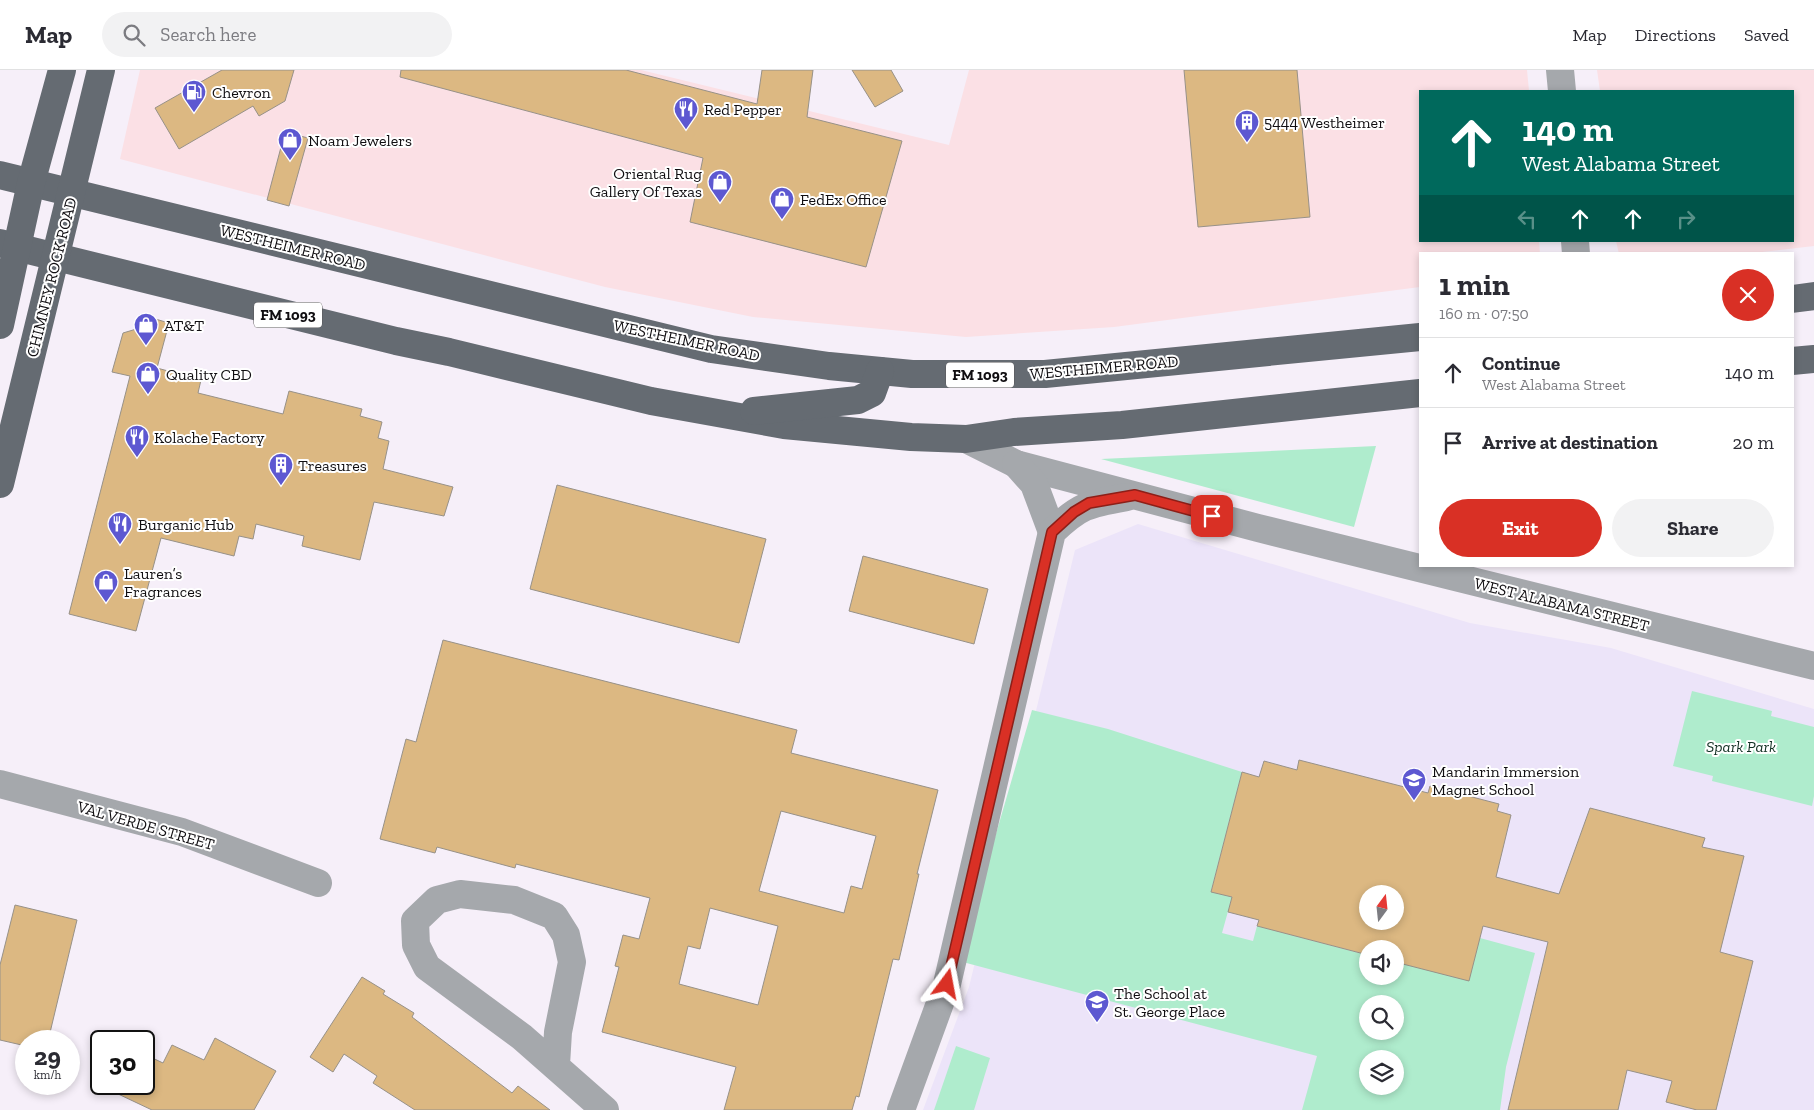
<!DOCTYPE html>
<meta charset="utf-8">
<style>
:root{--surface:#fff;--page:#f2f2f3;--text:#2b2b33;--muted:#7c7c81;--line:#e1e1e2;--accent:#d93025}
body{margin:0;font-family:"Zilla Slab",serif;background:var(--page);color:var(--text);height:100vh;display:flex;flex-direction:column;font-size:19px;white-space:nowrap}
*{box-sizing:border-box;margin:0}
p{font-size:16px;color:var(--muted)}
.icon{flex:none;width:28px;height:28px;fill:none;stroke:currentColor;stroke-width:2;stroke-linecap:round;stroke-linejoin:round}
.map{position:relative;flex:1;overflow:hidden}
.drawer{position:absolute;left:1419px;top:182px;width:375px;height:315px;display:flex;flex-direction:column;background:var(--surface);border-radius:0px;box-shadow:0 2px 8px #0003}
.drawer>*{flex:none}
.hud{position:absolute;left:1419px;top:20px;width:375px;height:152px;border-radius:0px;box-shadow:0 2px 8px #0003;background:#00695c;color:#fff;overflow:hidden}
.needle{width:32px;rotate:15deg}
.controls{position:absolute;left:1359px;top:815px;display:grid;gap:10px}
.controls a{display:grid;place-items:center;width:45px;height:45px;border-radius:50%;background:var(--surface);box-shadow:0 2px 8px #0003;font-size:25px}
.speed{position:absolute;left:15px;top:960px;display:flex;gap:10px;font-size:25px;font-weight:700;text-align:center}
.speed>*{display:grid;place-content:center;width:65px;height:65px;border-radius:50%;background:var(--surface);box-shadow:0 2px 8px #0003;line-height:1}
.speed small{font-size:12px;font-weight:400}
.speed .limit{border:2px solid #111;border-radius:8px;background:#fff;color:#111}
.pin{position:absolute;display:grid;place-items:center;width:42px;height:42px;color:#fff;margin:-21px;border-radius:10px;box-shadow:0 2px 8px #0006}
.me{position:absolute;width:55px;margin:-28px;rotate:13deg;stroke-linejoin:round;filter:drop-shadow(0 0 4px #0008)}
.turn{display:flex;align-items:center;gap:18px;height:105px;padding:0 20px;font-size:22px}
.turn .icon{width:65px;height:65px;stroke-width:2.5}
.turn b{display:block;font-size:35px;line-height:42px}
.lanes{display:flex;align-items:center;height:48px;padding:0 20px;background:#0003;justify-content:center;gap:25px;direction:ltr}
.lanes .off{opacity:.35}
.round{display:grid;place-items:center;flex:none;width:52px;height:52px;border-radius:26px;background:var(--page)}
.summary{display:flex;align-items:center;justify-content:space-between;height:85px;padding:0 20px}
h1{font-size:30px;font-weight:700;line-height:38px}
.cta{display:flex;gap:10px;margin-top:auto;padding:10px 20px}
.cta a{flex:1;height:58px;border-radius:30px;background:var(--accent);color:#fff;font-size:20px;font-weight:700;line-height:58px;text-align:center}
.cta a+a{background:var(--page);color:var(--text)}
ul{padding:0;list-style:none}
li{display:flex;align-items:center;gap:15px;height:70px;padding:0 20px;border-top:1px solid var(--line)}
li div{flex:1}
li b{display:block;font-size:19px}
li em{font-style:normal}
header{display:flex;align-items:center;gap:30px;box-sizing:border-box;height:70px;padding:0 25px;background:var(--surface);border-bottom:1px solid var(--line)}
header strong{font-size:24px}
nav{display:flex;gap:28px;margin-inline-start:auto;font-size:18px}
.search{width:350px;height:45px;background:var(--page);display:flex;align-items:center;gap:12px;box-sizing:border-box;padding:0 18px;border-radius:28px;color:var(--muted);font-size:19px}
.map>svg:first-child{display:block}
</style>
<header>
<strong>Map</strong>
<div class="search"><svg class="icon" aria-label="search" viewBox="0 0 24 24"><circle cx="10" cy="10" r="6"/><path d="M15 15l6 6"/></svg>Search here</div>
<nav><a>Map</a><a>Directions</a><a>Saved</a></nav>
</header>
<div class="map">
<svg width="1814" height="1040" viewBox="0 0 1814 1040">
<rect width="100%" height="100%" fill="#f6eff9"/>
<g fill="#fbe0e5">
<path d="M140 0H641L949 75 969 0H1527L1529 21H1420V171H1539L1540 184H1420V217L1114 257 966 267 753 247 605 217 120 89Z"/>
<path d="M1597 0H1814V176L1745 184H1619L1616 171H1792V21H1600Z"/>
</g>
<path fill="#ece4f9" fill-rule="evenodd" d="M1138 454 1470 553 1611 578 1814 639V1040H923L969 917 1075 480ZM1368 824H1395V851H1368ZM1368 879H1395V906H1368ZM1368 934H1395V961H1368ZM1368 989H1395V1016H1368Z"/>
<g fill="#afeccd" fill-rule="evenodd">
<path d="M1376 376 1354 457 1101 389Z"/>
<path d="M1692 621 1772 641 1771 646 1814 657V726L1812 736 1712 711 1713 706 1673 696Z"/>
<path d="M1032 640 1108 659 1242 702 1211 821 1232 827 1222 863 1253 871 1257 856 1367 885 1368 906H1395V892L1480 868 1535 883 1506 997 1500 1040H1302L1317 986 959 891ZM1368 934H1395V961H1368ZM1368 989H1395V1016H1368Z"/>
<path d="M956 976 990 988 974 1040H934Z"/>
</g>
<g fill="#dcb882" stroke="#979188" fill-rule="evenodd">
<path d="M222 0H294L285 31 259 46 253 36 179 79 155 38Z"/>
<path d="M401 0H626L757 34 762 0H813L807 47 902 71 866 197 690 152 703 88 400 7Z"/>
<path d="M852 0H891L903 21 875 37Z"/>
<path d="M1184 0H1297L1310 147 1198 157Z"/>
<path d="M285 62 308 68 289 136 267 130Z"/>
<path d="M145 246 169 253 157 298 201 310 198 323 283 344 289 321 362 339 360 346 382 352 378 368 389 371 383 399 453 417 444 446 374 432 360 490 302 476 304 466 256 454 253 469 239 466 234 486 161 468 136 561 69 544 130 306 112 302 123 263 143 257Z"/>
<path d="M557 415 766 469 739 573 530 519Z"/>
<path d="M863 486 988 519 974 574 849 541Z"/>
<path d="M443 570 797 660 791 683 938 720 917 804H919L899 890 893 889 859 1027 856 1026 852 1040H724L736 997 602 962 619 897 615 896 623 865 639 869 650 828 516 794 515 798 437 777 435 783 380 769 406 669 416 672ZM781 741 876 766 862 819 851 816 844 843 759 821ZM710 838 778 856 758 935 679 914 688 876 700 879Z"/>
<path d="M1299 690 1428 723 1430 716 1499 734 1497 741 1511 745 1496 807 1559 824 1590 738 1705 768 1702 777 1744 786 1720 882 1753 891 1716 1040H1697L1666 1032 1672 1011 1627 1000 1618 1040H1508L1548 872 1483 856 1469 911 1395 892V879H1368V885L1257 856 1259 850 1228 842 1232 827 1211 822 1242 702 1259 707 1264 691 1297 700ZM1368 824H1395V851H1368Z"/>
<path d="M15 835 77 850 48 971H26V976L0 970V895Z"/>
<path d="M362 907 385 921 383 924 414 943 412 947 512 1023 518 1016 550 1040H415L373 1013 377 1006 344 984 333 1002 310 987Z"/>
<path d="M215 968 276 1001 254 1040H152L97 1014H144V984L163 993 172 975 204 990Z"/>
</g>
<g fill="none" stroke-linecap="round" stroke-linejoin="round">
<g stroke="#a5a8ac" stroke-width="28">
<path d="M1560 0 1562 21"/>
<path d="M1575 171 1576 184"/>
<path d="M966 369 1016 394 1258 458 1814 596"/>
<path d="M1016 394 1034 414 1052 462"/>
<path d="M0 714 182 762 318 813"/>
<path d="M556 995 558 962 572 892 566 865 554 846 514 830 460 824 437 830 415 851 416 875 427 897 522 967 605 1040"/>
<path d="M901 1040 947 914 1052 462C1080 435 1088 434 1127 427"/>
</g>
<g stroke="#656b72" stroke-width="28">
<path d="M0 105 711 279 829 296 912 304H1045L1420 267"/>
<path d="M0 173 396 271 449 282 651 331 784 355 911 367 966 369 1014 362 1122 355 1420 323"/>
<path d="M1792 229 1814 226"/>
<path d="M0 255 31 113 62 0"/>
<path d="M1792 291 1814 289"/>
<path d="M754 341 858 330 872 323 880 301"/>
<path d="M0 414 101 0"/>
</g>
</g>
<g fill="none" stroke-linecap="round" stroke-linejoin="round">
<defs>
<path id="route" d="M947 914 1052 462 1074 442 1089 433 1135 425 1212 446"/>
</defs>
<use href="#route" stroke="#8d1f18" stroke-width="12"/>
<use href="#route" stroke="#d93025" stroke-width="9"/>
</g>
<defs>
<symbol id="fuel-pin" viewBox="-11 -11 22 30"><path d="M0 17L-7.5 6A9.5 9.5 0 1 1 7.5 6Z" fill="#5d58d1" stroke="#fff"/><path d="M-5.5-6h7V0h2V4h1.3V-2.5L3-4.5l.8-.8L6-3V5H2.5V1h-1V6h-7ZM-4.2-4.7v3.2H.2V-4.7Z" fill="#fff"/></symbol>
<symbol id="restaurant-pin" viewBox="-11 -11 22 30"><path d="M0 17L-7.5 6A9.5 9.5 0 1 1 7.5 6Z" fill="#5d58d1" stroke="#fff"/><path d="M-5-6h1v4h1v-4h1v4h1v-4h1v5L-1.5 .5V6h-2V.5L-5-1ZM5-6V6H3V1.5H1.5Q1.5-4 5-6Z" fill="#fff"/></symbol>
<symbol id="building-pin" viewBox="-11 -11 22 30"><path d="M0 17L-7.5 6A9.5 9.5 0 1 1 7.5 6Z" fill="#5d58d1" stroke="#fff"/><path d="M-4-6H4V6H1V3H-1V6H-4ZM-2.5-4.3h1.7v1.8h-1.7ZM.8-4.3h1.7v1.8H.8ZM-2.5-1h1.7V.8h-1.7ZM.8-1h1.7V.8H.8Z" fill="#fff"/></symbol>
<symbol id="shop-pin" viewBox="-11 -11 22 30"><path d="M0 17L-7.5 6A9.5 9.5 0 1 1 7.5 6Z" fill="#5d58d1" stroke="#fff"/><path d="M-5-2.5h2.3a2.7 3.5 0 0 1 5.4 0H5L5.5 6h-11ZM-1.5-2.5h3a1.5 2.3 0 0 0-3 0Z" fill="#fff"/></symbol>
<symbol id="school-pin" viewBox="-11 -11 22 30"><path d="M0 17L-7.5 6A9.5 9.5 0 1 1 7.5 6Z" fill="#5d58d1" stroke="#fff"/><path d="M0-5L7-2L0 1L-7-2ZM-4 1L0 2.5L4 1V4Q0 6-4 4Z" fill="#fff"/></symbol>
</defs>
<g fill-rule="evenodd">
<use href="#fuel-pin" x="180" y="8" width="28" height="38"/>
<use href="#restaurant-pin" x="672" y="25" width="28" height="38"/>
<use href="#building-pin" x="1233" y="38" width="28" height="38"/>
<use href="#shop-pin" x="276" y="56" width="28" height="38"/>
<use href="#shop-pin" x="706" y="98" width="28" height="38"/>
<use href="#shop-pin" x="768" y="115" width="28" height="38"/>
<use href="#shop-pin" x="132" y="241" width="28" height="38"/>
<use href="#shop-pin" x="134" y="290" width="28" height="38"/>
<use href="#restaurant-pin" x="123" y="353" width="28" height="38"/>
<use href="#building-pin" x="267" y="381" width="28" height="38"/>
<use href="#restaurant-pin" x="106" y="440" width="28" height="38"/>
<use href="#shop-pin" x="92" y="498" width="28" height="38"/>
<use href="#school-pin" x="1400" y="696" width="28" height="38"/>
<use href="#school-pin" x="1083" y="918" width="28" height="38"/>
</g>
<g text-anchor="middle" stroke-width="4" stroke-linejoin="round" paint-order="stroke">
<g fill="#fff" stroke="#585658" stroke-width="1">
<rect x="254" y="232.5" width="68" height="25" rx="4"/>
<rect x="946" y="292.5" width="68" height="25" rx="4"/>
</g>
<g font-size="15" font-weight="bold" fill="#100e11">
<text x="288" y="250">FM 1093</text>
<text x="980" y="310">FM 1093</text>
</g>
<g font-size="16" fill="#100e11" stroke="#fff" text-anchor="start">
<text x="212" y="28">Chevron</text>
<text x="704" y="45">Red Pepper</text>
<text x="1264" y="58">5444 Westheimer</text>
<text x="308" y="76">Noam Jewelers</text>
<text x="702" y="109" text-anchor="end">Oriental Rug<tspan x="702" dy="18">Gallery Of Texas</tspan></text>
<text x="800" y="135">FedEx Office</text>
<text x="164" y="261">AT&amp;T</text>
<text x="166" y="310">Quality CBD</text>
<text x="154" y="373">Kolache Factory</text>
<text x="298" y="401">Treasures</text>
<text x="138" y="460">Burganic Hub</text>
<text x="124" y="509">Lauren’s<tspan x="124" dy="18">Fragrances</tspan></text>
<text x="1432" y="707">Mandarin Immersion<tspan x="1432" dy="18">Magnet School</tspan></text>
<text x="1114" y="929">The School at<tspan x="1114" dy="18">St. George Place</tspan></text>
</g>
<g font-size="16" fill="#100e11" stroke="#fff">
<text transform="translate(293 177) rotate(14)" y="6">WESTHEIMER ROAD</text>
<text transform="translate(51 207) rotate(-76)" y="6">CHIMNEY ROCK ROAD</text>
<text transform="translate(687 270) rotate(12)" y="6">WESTHEIMER ROAD</text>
<text transform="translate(1104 297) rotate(-5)" y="6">WESTHEIMER ROAD</text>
<text transform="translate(1562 534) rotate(14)" y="6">WEST ALABAMA STREET</text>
<text transform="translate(146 755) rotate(16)" y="6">VAL VERDE STREET</text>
</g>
<g font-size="16" font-style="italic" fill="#123023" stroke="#fff">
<text x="1741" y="682">Spark Park</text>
</g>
</g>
</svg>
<div class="controls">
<a><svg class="needle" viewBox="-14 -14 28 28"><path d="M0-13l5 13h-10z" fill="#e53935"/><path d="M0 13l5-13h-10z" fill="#7c7c81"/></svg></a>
<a><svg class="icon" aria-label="sound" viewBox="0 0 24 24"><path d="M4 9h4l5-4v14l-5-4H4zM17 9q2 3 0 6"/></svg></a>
<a><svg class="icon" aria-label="search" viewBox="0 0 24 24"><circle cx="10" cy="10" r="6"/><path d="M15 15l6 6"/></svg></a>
<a><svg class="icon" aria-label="layers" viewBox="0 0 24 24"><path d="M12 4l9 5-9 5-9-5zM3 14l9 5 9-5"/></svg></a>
</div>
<div class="speed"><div>29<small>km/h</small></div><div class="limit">30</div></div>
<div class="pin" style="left:1212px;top:446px;background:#d93025"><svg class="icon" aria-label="arrive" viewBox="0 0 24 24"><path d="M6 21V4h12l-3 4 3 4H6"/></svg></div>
<svg class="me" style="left:947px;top:914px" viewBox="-20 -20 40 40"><path d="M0-17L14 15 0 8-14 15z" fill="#d93025" stroke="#fff" stroke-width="4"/></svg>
<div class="hud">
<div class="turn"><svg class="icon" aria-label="ahead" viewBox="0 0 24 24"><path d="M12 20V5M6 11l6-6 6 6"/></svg><div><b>140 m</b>West Alabama Street</div></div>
<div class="lanes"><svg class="icon off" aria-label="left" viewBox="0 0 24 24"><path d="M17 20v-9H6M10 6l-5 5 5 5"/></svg><svg class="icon" aria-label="ahead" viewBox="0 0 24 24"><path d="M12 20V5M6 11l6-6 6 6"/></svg><svg class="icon" aria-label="ahead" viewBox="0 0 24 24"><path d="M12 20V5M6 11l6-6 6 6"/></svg><svg class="icon off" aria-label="right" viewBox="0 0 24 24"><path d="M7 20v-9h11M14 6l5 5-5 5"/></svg></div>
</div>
<section class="drawer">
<div class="summary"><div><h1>1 min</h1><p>160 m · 07:50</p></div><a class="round" style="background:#d93025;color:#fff"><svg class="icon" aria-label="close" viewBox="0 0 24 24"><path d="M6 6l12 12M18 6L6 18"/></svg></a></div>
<ul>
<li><svg class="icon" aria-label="ahead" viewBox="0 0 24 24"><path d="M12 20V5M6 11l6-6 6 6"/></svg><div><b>Continue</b><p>West Alabama Street</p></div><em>140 m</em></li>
<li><svg class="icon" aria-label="arrive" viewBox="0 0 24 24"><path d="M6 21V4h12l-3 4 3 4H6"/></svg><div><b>Arrive at destination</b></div><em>20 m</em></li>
</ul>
<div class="cta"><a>Exit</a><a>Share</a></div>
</section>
</div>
